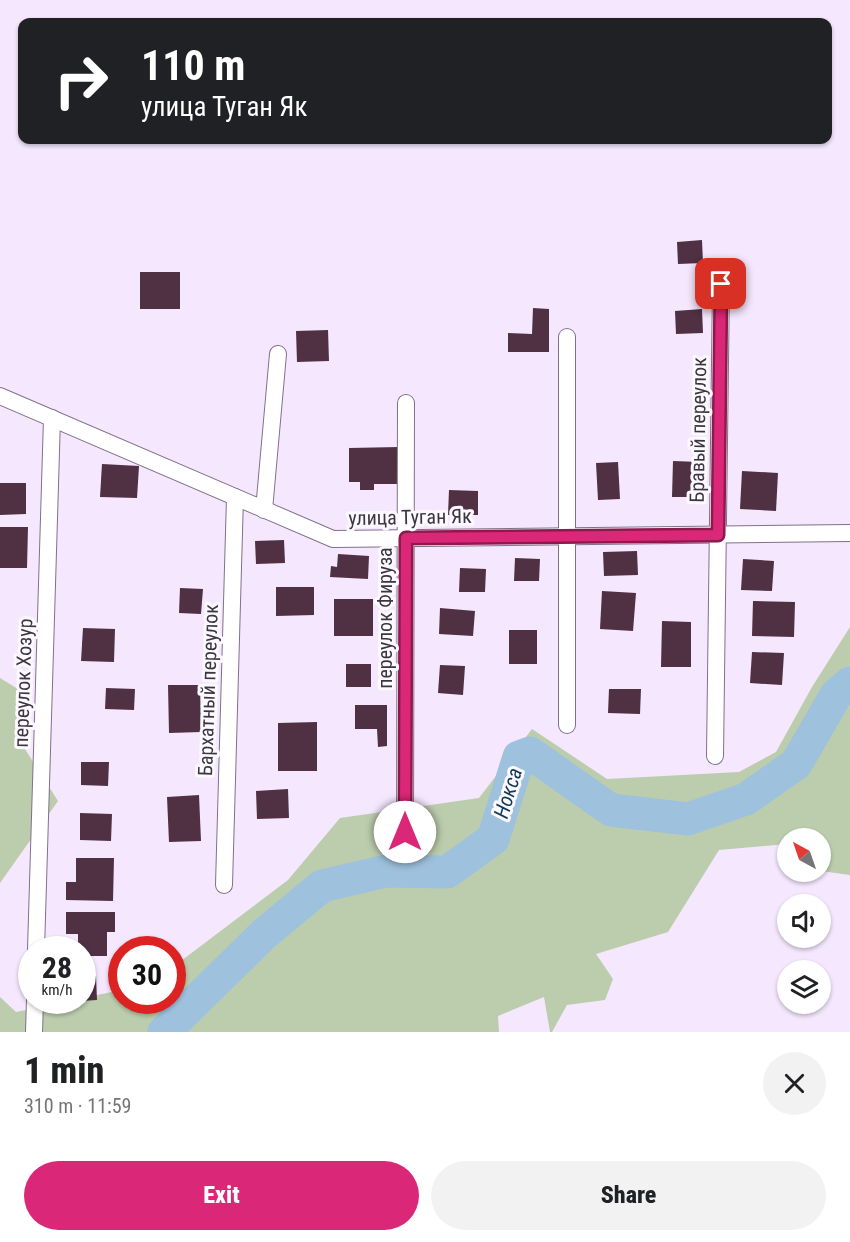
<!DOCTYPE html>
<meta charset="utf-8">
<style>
:root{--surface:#fff;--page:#f2f2f2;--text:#202124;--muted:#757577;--accent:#db2777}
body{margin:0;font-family:"Roboto Condensed",sans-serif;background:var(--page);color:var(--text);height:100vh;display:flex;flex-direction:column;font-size:22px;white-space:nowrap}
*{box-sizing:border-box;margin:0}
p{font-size:20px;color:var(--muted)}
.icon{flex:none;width:33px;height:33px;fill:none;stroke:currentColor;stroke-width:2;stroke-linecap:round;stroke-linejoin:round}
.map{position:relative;height:1032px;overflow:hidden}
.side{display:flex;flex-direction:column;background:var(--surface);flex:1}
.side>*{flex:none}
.guide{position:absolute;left:18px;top:18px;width:814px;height:126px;border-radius:12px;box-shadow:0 2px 4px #0004;background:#202124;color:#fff;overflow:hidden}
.needle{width:39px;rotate:320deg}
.buttons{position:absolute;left:777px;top:828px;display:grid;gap:12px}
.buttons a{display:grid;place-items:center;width:54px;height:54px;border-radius:50%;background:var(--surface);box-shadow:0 2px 4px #0004;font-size:30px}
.speed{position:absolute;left:18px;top:936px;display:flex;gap:12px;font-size:30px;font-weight:700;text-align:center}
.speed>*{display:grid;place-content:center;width:78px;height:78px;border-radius:50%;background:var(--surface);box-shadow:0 2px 4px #0004;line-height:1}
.speed small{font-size:15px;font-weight:400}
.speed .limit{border:9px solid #d22;background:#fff;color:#111}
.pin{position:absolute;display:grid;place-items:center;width:51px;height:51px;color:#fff;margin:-26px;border-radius:12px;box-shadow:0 3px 9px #0006}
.me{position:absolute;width:66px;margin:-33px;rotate:0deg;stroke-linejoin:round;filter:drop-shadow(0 0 4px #0008)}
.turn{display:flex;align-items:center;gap:21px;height:126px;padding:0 24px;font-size:27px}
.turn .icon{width:78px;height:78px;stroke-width:2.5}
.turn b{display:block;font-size:42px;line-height:51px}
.round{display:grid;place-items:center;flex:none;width:63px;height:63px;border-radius:32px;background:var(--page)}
.headline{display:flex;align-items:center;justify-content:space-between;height:102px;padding:0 24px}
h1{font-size:36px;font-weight:800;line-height:45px}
.cta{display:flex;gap:12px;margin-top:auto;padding:12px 24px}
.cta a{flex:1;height:69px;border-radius:36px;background:var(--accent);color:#fff;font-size:24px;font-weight:800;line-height:69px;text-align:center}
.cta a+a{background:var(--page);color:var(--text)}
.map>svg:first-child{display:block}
</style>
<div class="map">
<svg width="850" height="1032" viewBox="0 0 850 1032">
<rect width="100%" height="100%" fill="#f4e7fe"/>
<g fill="#bccdad">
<path d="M850 627V875L821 871 820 838H788L787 844 719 850 668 932 596 954 613 979 605 1000 567 1005 552 1032H550L544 997 498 1016 499 1032H0V997L16 1012 71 1001 82 1000 83 998 121 990 122 1000H172L173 967 288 880 340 818 479 798 532 729 607 779 739 772 776 752 812 687Z"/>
<path d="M0 678 26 694 23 746 58 801 0 883Z"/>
</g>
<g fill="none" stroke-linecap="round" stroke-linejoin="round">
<path stroke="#9ec1dd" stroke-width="33" d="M164 1032 264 934 322 886 386 871 447 872 493 839 519 757 530 753 611 810 688 819 746 799 796 764 836 695 850 683"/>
</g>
<g fill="#503043">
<path d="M702 240 703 263 678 264 677 242Z"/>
<rect x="140" y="272" width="40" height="37"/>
<path d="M533 308 549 309V352H508V333L532 334Z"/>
<path d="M702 309 703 333 676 334 675 311Z"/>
<path d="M328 330 329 361 297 362 296 331Z"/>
<path d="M399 447V484H374V490H360V482H349V448Z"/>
<path d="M673 461 701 462V497H672Z"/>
<path d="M618 462 620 499 598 500 596 463Z"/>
<path d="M102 464 139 466 137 498 100 497Z"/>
<path d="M742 471 778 473 776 511 740 509Z"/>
<path d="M0 483H26V514L0 515Z"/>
<path d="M449 490 478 491V515H448Z"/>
<path d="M0 527H28L27 568H0Z"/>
<path d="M284 540 285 563 256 564 255 541Z"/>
<path d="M637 551 638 575 604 576 603 552Z"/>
<path d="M338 554 369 556 368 579 330 577 331 566 337 567Z"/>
<path d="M515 558 540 559 539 581H514Z"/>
<path d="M743 559 774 561 772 591 741 590Z"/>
<path d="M460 568 486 569 485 592H459Z"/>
<path d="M276 587H314V615L276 616Z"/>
<path d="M180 588 203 589 201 614 179 613Z"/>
<path d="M602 591 636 593 633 631 600 629Z"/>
<rect x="334" y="599" width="39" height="37"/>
<path d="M753 601 795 602 794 637 752 636Z"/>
<path d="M440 608 475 611 473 636 439 634Z"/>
<path d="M662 621 691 622V667H661Z"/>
<path d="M83 628 115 629 114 662 81 661Z"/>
<rect x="509" y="630" width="28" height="34"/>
<path d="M752 652 784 653 782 685 750 683Z"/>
<rect x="346" y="664" width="25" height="23"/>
<path d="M440 665 465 666 463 695 438 693Z"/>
<path d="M168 685H200L201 732 169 733Z"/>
<path d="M106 688 135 689 134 710 105 709Z"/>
<path d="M609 689H641L640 714 608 713Z"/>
<path d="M355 705H387V746L378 747 377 729H355Z"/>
<path d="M317 722V771H278V723Z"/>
<path d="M81 762H109L108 786 81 785Z"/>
<path d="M288 789 289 818 257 819 256 791Z"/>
<path d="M199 795 201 841 169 842 167 797Z"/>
<path d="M80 813 112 814 111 841 80 840Z"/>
<path d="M76 858H114L113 901 66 900V882H76Z"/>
<path d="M66 912H115V932H107V956H82V950H78V934H66Z"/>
<path d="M82 976H96L97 1000 82 1001Z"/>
</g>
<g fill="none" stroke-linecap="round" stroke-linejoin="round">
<defs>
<g id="minor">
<path d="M567 337V725"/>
<path d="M0 396 333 539 850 533"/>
<path d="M264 510 278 354"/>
<path d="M715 756 721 284"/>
<path d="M405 832 406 403"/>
<path d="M224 885 235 497"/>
<path d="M36 950 52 418"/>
<path d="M34 1032 35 1000"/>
</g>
</defs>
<use href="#minor" stroke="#80718a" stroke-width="18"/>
<use href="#minor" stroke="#fff" stroke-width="16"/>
</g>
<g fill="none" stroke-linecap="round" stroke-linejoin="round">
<defs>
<path id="route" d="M405 832 406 538 718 535 721 284"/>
</defs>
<use href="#route" stroke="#8e194d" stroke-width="15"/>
<use href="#route" stroke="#db2777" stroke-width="10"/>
</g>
<g text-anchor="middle" stroke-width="6" stroke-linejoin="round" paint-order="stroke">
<g font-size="20" fill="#3c3641" stroke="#fcf9ff">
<text transform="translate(698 430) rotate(-89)" y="7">Бравый переулок</text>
<text transform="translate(410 517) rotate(-1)" y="7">улица Туган Як</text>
<text transform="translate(385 618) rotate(-90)" y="7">переулок Фируза</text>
<text transform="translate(23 683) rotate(-88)" y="7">переулок Хозур</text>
<text transform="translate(208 690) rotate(-88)" y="7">Бархатный переулок</text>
</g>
<g font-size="21" font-style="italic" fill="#0f3956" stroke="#fcf9ff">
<text transform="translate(508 793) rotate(-73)" y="7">Нокса</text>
</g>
</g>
</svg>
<div class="buttons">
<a><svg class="needle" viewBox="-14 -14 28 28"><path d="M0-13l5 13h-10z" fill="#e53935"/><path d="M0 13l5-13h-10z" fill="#757577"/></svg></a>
<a><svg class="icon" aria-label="sound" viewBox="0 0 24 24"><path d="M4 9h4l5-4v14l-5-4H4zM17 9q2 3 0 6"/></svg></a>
<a><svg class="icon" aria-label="layers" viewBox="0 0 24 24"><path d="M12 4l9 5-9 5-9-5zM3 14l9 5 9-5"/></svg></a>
</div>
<div class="speed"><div>28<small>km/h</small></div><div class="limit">30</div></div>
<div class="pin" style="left:721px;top:284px;background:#d93025"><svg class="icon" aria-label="arrive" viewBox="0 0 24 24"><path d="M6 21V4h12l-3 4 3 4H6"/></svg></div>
<svg class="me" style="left:405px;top:832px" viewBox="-20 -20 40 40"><circle r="19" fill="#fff"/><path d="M0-13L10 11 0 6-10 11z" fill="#db2777"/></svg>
<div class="guide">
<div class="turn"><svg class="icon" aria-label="right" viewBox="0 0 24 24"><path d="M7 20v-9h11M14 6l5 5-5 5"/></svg><div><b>110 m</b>улица Туган Як</div></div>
</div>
</div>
<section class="side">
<div class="headline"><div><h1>1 min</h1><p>310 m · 11:59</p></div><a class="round"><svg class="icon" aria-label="close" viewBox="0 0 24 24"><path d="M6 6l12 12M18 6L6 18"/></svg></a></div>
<div class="cta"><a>Exit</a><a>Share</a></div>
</section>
